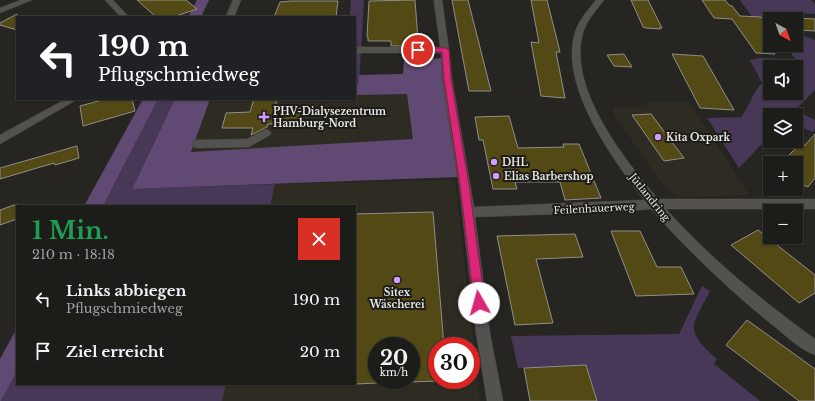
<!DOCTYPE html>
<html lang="de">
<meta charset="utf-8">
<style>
:root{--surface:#1c1c19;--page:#252522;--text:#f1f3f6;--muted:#a0a1a2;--line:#3a3a38}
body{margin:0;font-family:"Libre Baskerville",serif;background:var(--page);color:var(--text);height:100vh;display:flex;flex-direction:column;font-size:15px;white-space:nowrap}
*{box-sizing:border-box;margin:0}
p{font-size:13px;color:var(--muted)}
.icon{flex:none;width:22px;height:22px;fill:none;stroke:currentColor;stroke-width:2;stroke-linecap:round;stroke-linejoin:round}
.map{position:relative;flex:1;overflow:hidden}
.drawer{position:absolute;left:16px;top:205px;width:340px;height:180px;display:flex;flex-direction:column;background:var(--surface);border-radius:0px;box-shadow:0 1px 3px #0004,0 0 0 1px var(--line)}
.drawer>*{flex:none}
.banner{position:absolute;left:16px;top:16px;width:340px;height:84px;border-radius:0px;box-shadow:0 1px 3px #0004,0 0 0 1px var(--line);background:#202124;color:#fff;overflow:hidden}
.needle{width:26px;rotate:140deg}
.fabs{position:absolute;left:763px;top:12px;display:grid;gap:8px}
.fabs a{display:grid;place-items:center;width:40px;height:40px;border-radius:0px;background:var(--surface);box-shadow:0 1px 3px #0004,0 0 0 1px var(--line);font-size:20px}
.speed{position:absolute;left:368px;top:337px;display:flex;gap:8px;font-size:20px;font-weight:700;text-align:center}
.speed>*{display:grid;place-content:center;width:52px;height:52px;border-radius:50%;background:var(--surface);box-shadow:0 1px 3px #0004,0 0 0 1px var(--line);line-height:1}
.speed small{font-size:10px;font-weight:400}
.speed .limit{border:6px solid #d22;background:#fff;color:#111}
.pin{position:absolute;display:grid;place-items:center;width:34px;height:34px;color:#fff;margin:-17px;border:2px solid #fff;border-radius:50%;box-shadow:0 1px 4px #0007}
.me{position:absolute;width:44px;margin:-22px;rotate:353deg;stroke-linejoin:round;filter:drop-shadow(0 0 3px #0008)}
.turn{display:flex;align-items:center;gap:14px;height:84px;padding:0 16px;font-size:18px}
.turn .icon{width:52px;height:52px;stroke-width:2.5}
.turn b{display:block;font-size:28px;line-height:34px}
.round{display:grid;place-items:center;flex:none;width:42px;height:42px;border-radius:0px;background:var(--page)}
.summary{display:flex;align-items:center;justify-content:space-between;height:68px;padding:0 16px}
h1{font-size:24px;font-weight:700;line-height:30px;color:#1e9e55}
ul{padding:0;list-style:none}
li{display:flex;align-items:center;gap:12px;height:52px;padding:0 16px}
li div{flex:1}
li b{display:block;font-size:15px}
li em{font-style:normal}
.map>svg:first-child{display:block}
</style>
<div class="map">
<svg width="815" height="401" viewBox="0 0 815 401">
<rect width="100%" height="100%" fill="#262521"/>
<g fill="#2e2c22" fill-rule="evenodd">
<path d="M396 79 449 142 190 152 210 99H355V93Z"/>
<path d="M650 102 690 103 749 195 679 197 669 191 651 168 614 114 613 108 644 107Z"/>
<path d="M455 180 480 401H222L226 384H355V206H270L275 184ZM377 346H411V380H377ZM437 346H471V380H437Z"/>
</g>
<g fill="#483857" fill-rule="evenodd">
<path d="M351 0H364L359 84 355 85V17H350Z"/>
<path d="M740 0H811L815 4V14L782 12 779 15 782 19H770V32L755 21Z"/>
<path d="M796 33 815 40V90L795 110 815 120V130L813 132 796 125V115H770V135L739 168 707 118 741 117C750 106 752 93 762 83L750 60 760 58 796 60 785 45H796ZM770 67H796V93H770Z"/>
<path d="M158 99H175L132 189 275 184 270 206H103Z"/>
<path d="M702 286 710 291C706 300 695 316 694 326 693 339 709 352 717 359L714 364 760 401H597L586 365 518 368 511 336 679 334Z"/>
<path d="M17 371V384H226L222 401H1Z"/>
</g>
<g fill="#604a74">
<path d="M197 0H209L201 17H188Z"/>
<path d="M442 58 459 177 132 189 175 99H210L191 152 413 139 407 94 355 95V85L359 84V75L403 74 404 61Z"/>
<path d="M143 99H158L103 206H84Z"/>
<path d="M17 328V371L1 401H0V359Z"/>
</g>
<g fill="#534914" stroke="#8f8e8a">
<path d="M137 0H186L197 9 173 17H156Z"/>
<path d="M415 0 418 40 406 41 407 46H391V41H368V37H367L369 1Z"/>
<path d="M452 0H468L491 91H469Z"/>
<path d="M531 0H547L560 52H556L565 98 541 96 531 42 539 43Z"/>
<path d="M631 0H648L662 28H659L660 29 646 28 643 27Z"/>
<path d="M702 0H725L729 5 732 6 740 16 761 17 770 29H768L770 30V47L775 54 756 53 732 19 714 18Z"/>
<path d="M291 1H338L336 17H274L280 2Z"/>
<path d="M17 14V30L0 25V23Z"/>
<path d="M796 18 815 19V31L796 30Z"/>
<path d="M624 54 632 67 614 66 607 55Z"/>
<path d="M672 54 703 56 734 110 700 108Z"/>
<path d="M106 99H132L135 111 83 126 80 106Z"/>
<path d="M254 99H277L275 109 304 108 302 123 268 124 267 127 251 135 253 128H222L226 113 250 112Z"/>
<path d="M651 114 684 158 664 161 632 115Z"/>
<path d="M509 116 518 148 564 147 563 144H579L601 198 565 200 560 182H515L517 189H493L483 140H479L475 117Z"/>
<path d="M815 134V178L808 187 803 185 796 193V163H781L800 144 804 146Z"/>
<path d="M77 146 79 158 55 165 54 163 0 179V168Z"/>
<path d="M17 204V219L0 225V210Z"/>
<path d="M433 212 444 346H437V381L411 382V346H377V383L355 384V214Z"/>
<path d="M758 230 815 275V293L799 303 731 245Z"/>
<path d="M611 231H640L657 267H681L694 294 636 296Z"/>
<path d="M575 234 583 257 536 259 553 323 515 325 497 236Z"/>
<path d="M747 320 815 369V401H799L726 345Z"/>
<path d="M586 365 597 401H530L524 368Z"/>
</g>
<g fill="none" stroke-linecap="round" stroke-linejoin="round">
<defs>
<g id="minor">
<path d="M21 0H32L0 13V8Z"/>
<path d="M105 0H113L129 17H121Z"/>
<path d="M233 0H241L234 17H226Z"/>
<path d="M434 0H442L449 50 452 79 474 207 644 200C614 161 561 89 574 36 577 22 587 11 596 0H604C595 12 585 22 582 37 570 91 625 160 658 199H815V209H666C710 258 761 300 815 339V355C801 350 787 337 775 327 730 291 689 252 651 209L617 212 475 217 490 333 503 401H487L476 333 459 185 442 79 441 53H355V47H440Z"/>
<path d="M66 99H78L0 144V135Z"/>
<path d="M266 129 270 131 271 133 270 135 249 147 197 148 193 147 192 144 193 141 197 140 247 139Z"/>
</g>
</defs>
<use href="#minor" stroke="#43423f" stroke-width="1"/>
<use href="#minor" fill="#53524e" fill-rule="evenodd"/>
</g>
<path fill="#db2777" stroke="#8e194d" d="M446 48 449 50 451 79 469 185 485 303 483 306 479 308 475 306 474 303 460 185 444 79 442 52H418L415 50 418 48Z"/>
<g fill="#d19dfe" stroke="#1d1c18" stroke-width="1.5">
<path d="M262 111h4v4h4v4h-4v4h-4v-4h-4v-4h4z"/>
<circle cx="658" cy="137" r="4"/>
<circle cx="494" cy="162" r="4"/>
<circle cx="496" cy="176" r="4"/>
<circle cx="397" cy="280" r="4"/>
</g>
<g text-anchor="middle" stroke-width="4" stroke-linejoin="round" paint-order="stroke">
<g font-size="10" font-weight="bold" fill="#e6e6e3" stroke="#1d1c18" text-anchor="start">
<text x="273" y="115">PHV-Dialysezentrum<tspan x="273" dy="12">Hamburg-Nord</tspan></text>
<text x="666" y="141">Kita Oxpark</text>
<text x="502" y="166">DHL</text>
<text x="504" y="180">Elias Barbershop</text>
<text x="397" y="296" text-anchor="middle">Sitex<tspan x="397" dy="12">Wäscherei</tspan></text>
</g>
<g font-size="10" fill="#e6e6e3" stroke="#1d1c18">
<text transform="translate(650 197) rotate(51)" y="4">Jütlandring</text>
<text transform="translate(594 208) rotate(-3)" y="4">Feilenhauerweg</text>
</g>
</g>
</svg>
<div class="fabs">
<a><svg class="needle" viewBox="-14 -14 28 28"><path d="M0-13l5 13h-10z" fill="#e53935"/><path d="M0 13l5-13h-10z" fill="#a0a1a2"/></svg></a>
<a><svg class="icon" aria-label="sound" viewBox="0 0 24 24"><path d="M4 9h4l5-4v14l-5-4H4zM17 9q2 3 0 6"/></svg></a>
<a><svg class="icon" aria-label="layers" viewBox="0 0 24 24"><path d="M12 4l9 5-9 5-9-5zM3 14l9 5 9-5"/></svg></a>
<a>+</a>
<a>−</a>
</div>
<div class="speed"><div>20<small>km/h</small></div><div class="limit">30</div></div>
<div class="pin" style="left:418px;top:50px;background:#d93025"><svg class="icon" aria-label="arrive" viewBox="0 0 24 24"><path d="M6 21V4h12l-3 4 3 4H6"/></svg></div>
<svg class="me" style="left:479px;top:303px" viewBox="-20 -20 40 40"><circle r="19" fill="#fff"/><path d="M0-13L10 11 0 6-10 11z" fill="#db2777"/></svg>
<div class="banner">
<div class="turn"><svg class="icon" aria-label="left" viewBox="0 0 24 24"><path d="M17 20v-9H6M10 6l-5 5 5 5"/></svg><div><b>190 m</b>Pflugschmiedweg</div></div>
</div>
<section class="drawer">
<div class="summary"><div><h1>1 Min.</h1><p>210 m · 18:18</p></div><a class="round" style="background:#d93025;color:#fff"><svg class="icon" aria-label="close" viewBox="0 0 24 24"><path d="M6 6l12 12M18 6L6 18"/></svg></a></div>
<ul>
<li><svg class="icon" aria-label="left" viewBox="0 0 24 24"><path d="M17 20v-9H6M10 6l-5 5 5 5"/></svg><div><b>Links abbiegen</b><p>Pflugschmiedweg</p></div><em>190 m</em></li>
<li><svg class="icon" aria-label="arrive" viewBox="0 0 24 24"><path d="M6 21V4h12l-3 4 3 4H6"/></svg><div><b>Ziel erreicht</b></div><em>20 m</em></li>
</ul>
</section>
</div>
